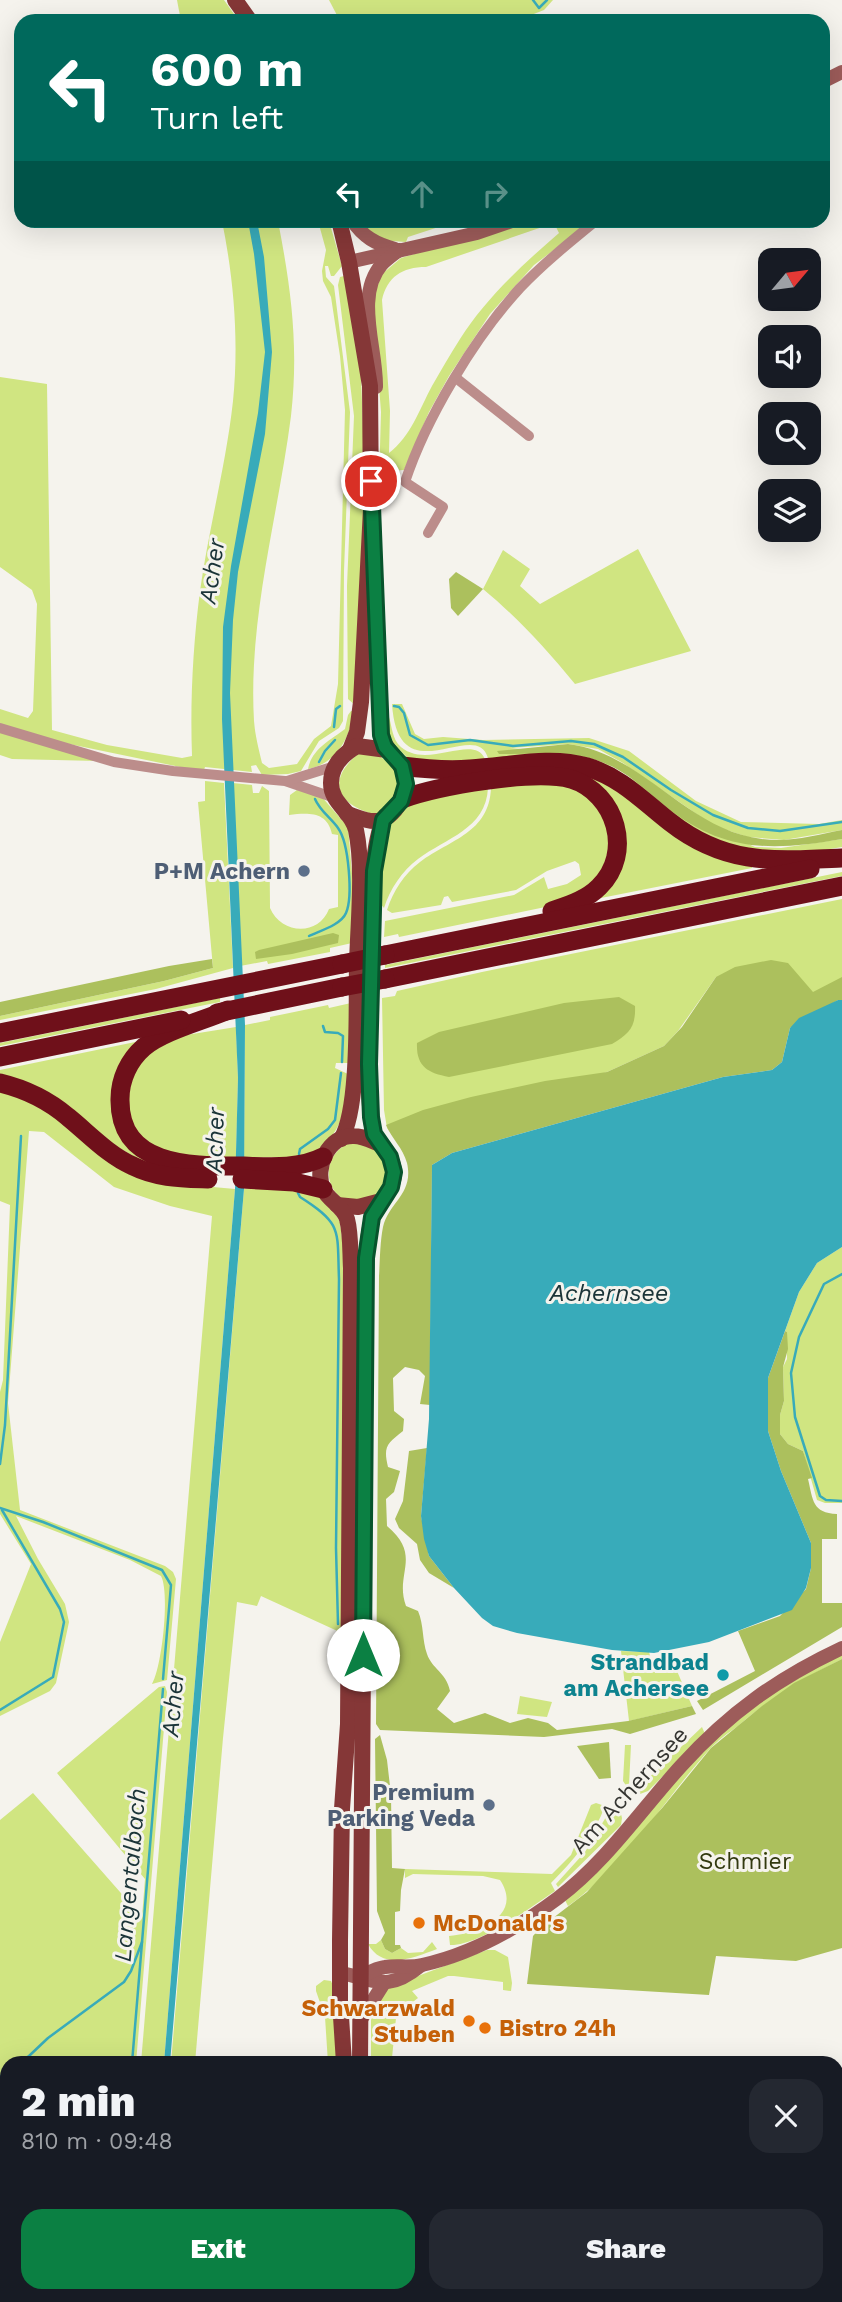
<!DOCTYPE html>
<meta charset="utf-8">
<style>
:root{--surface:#171b24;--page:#242831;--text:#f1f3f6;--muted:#9ea1a6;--accent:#0b8043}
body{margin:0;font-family:"Work Sans",sans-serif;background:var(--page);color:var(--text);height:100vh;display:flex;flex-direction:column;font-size:26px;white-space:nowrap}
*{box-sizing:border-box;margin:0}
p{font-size:23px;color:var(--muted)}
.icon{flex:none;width:38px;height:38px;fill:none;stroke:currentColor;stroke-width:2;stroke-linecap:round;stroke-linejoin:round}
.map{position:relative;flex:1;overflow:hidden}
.side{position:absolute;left:0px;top:2056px;width:844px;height:247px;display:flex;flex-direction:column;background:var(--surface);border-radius:21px 21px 0 0;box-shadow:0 7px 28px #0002}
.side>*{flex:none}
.banner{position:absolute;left:14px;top:14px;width:816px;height:214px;border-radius:21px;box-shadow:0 7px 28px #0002;background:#00695c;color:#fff;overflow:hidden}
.needle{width:46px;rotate:61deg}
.controls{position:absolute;left:758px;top:248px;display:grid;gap:14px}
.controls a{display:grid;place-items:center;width:63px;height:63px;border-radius:14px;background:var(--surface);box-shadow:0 7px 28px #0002;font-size:35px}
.pin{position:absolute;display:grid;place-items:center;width:60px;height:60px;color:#fff;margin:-30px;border:4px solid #fff;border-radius:50%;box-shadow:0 2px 7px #0007}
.me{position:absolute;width:77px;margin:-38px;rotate:0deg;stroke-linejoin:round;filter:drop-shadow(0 0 5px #0008)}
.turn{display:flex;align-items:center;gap:24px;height:147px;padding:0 21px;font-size:32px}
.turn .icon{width:91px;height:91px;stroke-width:2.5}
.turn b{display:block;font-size:49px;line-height:60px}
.lanes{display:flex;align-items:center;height:66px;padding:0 21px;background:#0003;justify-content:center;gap:35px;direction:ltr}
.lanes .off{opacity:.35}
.round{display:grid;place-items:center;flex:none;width:74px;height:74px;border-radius:21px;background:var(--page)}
.headline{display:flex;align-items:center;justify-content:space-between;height:119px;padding:0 21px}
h1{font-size:42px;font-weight:800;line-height:52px}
.cta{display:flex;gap:14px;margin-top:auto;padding:14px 21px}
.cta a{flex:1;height:80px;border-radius:21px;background:var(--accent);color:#fff;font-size:28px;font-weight:800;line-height:80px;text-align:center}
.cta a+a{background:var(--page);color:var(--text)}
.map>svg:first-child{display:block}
</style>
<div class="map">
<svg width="842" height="2302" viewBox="0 0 842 2302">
<rect width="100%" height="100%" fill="#f5f3ed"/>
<g fill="#d0e581" fill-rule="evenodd">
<path d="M177 0H224L239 21H181Z"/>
<path d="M329 0H553L544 10 516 21H340Z"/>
<path d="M222 221H278C291 288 299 346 291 416 278 517 248 618 254 721 255 735 259 750 262 763L269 768 297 764 314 739 331 726 338 684 345 410 340 356 331 297 323 281 322 271 326 250 318 221H329L342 266 334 276H331L328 266H325L326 277 334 286 350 412 344 571 343 721 339 728 319 741 301 771 288 774 262 775 256 765 251 766 252 772 205 767 204 770 185 768 45 739 0 725V709L28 718 33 711 37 604 32 590 0 567V377L47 384 52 730 107 745 182 758 192 756C190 702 193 645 200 591 209 527 226 465 233 401 239 341 234 280 222 221Z"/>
<path d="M357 221H373L383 228 421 221H457L408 237 406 242 380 240Z"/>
<path d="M525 221H592L534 265 490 314 449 376 429 412 404 470 389 471 382 476 380 524 386 677 378 517 381 412 374 321 375 292 382 274 401 258ZM554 223 559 233C522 265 486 298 460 339 450 355 441 370 432 386 419 410 411 436 389 453L390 411 382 300C387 277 402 267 426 267Z"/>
<path d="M344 276 361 376 365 481 355 705 348 699 347 586 354 416 338 285 340 277Z"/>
<path d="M638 549 691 651 575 684C546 649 518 618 483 589L503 550 530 569 520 586 540 604Z"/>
<path d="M392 704H402L415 734 424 739 443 737 483 740 589 738 629 751 696 801 741 822 819 824 842 820V830L784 840 748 837 714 826 623 763 598 749 568 744 510 748 575 754 607 764 638 783 665 806 755 847 781 848 842 839V847L794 855 717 845 629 782 488 758C476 716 398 797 392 704Z"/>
<path d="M351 711H354C350 738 336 764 308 769 312 749 329 741 345 729L348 715Z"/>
<path d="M387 712C392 722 391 735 398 744 424 773 473 732 485 759L473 763 409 759 393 744 388 735Z"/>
<path d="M0 732 98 761 12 759 0 755Z"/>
<path d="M363 750C386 755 409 775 393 799 388 806 381 809 376 815 332 803 327 777 363 750Z"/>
<path d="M581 771 752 863V868L596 899 602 891 615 811Z"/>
<path d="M549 780 588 792 613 836 599 880 555 905 399 937 398 934 384 937 385 921 514 895 544 877 548 889 567 884 581 875 579 864 575 861 547 871 516 890 452 902 448 896 444 897 441 905 392 913 387 910C393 891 404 874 420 862 451 839 489 833 491 788Z"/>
<path d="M205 781 224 783 233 968 156 989 0 1020V1016L164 981 213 968 198 802 205 801Z"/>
<path d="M233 783 252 785 253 793H259L262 786 269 791 270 908C281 934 318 937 329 909L338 907V835L332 834C327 811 308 813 289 815L290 795 297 790 321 796 348 827 353 885 352 943 330 948V952L268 964 267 961 240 966Z"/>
<path d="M488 788C486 829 446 838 418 859 402 871 390 889 384 908L379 902 382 856 389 825 409 803Z"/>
<path d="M842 872V876L385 968V965Z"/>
<path d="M842 899V1000L716 977 678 1031 664 1046 607 1072 400 1146 387 1128 384 1110 382 998 395 996 397 991 482 972Z"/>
<path d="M220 998V1002L0 1046V1043Z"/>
<path d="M351 1003 348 1063H336L335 1068 348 1074C344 1114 344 1133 308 1157L244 1158 245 1025 270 1020V1017L328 1005 329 1008Z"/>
<path d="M236 1027 238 1078 236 1158 202 1162 144 1144 124 1109 138 1059 180 1036Z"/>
<path d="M140 1041 117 1087 154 1168 0 1079V1070Z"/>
<path d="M0 1087 21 1094 169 1183 235 1189 164 2063H141L212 1216 170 1206 114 1187 44 1132 29 1131 8 1403 20 1510 165 1566 173 1572 176 1579 167 1680 152 1684C162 1667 170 1593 161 1576L130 1560 16 1516 38 1559 65 1604 69 1622 56 1683 50 1691 0 1716V1642L31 1564 0 1514V1392L3 1380 10 1205 0 1201Z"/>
<path d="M356 1140C362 1144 371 1147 376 1151 391 1164 388 1192 369 1199 362 1203 350 1199 341 1198 319 1179 328 1148 356 1140Z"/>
<path d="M262 1186 317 1195 336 1215 340 1222 345 1264 344 1634 261 1596 257 1606 237 1602 223 1738 195 2063H171L244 1189Z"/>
<path d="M842 1247V1503H825L817 1500 803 1451 788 1444 780 1434V1415L784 1401 783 1367 787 1359V1332L785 1331 799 1292 817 1263Z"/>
<path d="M621 1651 649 1652 655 1673 677 1671 692 1706 629 1721Z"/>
<path d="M842 1652V1659C802 1679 772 1697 738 1726 728 1733 717 1741 709 1750 664 1800 623 1868 568 1906L565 1900 702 1750 747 1709Z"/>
<path d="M165 1686 167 1692 136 2063H7V2209L0 2213V1820L33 1793 142 1917 145 1879 57 1773 159 1687Z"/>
<path d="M520 1696 552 1702 547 1717 517 1714Z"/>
<path d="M702 1727 705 1734 648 1791 640 1794 629 1790 623 1781 625 1745H631L629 1785 639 1787Z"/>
<path d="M615 1802 618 1803 622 1818 621 1825 558 1887 556 1884 585 1852Z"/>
<path d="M596 1803 605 1806C594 1836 573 1861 551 1883L555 1891C531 1907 479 1946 450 1945L449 1936C477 1934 524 1916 500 1880L483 1876 413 1874 405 1878V1869L552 1874 571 1855 591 1805Z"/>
<path d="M381 1940 385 1949 392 1953 401 1948 408 1953 423 1952 432 1942 437 1949C413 1958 383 1971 368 1944H376Z"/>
<path d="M487 1950H495L508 1957 512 1983 511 1991 503 1990V1982L454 1976H448L412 1991 418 1998 405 2008H397L392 2058 400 2060V2062L371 2063V2020L374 2009 386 1990 402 1982Z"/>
<path d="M324 1980 331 1981 334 1988 338 2063H328L325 2017 316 1991V1986Z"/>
<path d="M7 2239V2296H116V2302H0V2243Z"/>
</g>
<g fill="#acc05d">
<path d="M456 572 483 589 458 616 451 608 449 579Z"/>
<path d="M568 744C643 753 686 830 762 839 789 843 816 835 842 830V839C773 851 723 853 665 806 646 791 628 772 604 763 569 749 535 755 499 754L497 751Z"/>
<path d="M333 933 339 935 338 943 292 954 256 959 255 952 259 950Z"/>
<path d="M212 959 213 968 164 981 0 1016V1002L169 966Z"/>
<path d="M771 960 788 963 813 992 842 977V1000H838L790 1028 782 1062 772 1070 723 1077 452 1153 432 1165 430 1405 420 1404 425 1376 419 1370 405 1367 393 1378 394 1411 404 1419 403 1431C387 1444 383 1446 388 1467L400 1471 394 1492 386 1499 387 1526C423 1556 394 1574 406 1606L418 1611C424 1625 422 1640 427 1654 432 1669 446 1672 450 1691L437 1709 454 1723 485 1713 510 1723 528 1718 548 1723 557 1730 628 1721 692 1706 696 1714 630 1734 612 1729 544 1737 380 1730 376 1724 379 1276C380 1260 380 1242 383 1227 389 1202 414 1194 407 1163 403 1148 392 1139 386 1125L423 1110 471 1097 545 1081 607 1072 664 1046 682 1027 716 977 735 967Z"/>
<path d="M619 997 635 1006C636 1027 629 1034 612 1044L449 1077C427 1073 416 1066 417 1043L439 1032 564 1003Z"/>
<path d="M785 1331 787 1332 788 1349 783 1367 784 1401 780 1415V1434L788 1444 803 1451 812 1478 808 1479C813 1500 812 1513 837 1514V1539H822V1603H842V1627L703 1710 697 1701 755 1671 738 1631 780 1616 806 1589 811 1568V1543L781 1471 768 1431V1378Z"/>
<path d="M427 1448 421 1516 429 1556 454 1588 429 1573 420 1560 417 1544 399 1528 395 1519 403 1501 409 1451Z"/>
<path d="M842 1659V1948L796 1961 716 1956 709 1995 527 1984 533 1936 540 1928 587 1892 663 1807 711 1748 762 1706 794 1683Z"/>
<path d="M380 1735 387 1760 391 1795 392 1868 405 1869 401 1890 400 1911 395 1912V1945H400L401 1948 392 1953 385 1949 381 1940 385 1933 377 1911 375 1739Z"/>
<path d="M609 1742 611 1778 599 1779 577 1746Z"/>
</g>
<g fill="#38abba">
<path d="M248 221H257L264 257 272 352 265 434 238 572 233 620 230 693 245 1025 244 1189 170 2063H164L235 1189 238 1078 222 719 223 627 231 566 258 413 265 352 254 254Z"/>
<path d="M838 1000H842V1247L817 1263 799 1292 768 1378V1431L781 1471 811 1543V1568L806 1588 792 1610 709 1642 654 1653 612 1650 517 1633 493 1626 482 1618 454 1588 429 1556 424 1539 421 1516 429 1419 432 1165 452 1153 723 1077 772 1070 782 1062 790 1028 799 1018Z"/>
</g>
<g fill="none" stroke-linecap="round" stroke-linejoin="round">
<g stroke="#38abba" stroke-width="2.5">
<path d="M533 0 539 8 547 0"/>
<path d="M394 706 399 707 404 713 410 735 428 745 470 740 513 746 571 741 594 744 623 757 671 790 713 815 748 828 780 831 842 822"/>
<path d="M334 727 336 709 340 706"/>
<path d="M319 762 325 751 335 740"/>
<path d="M309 936C319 931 341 925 346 913 353 897 349 843 338 828 331 818 320 811 315 799"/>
<path d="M323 1026 325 1032 338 1033 343 1036 342 1062"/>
<path d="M299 1154 300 1149 328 1129 335 1120 341 1073"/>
<path d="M298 1193 300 1197C343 1224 337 1230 339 1279L336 1548 338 1624"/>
<path d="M842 1274 824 1284 799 1337 791 1373 795 1417 820 1496 826 1500 842 1501"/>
<path d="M0 1464 5 1425 21 1136"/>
<path d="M0 1508 43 1522 162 1570 171 1585 163 1679"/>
<path d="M0 1710 53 1677 64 1622 60 1609 2 1510"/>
<path d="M17 2063 29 2056 48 2038 124 1982 131 1971 142 1942"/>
<path d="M132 2063 163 1689"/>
<path d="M0 2077 7 2071"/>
<path d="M112 2302V2296"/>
</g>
<g stroke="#bc8d8b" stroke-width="10">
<path d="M456 378 529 436"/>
<path d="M428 533 443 507 405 482C426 418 475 337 520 288 544 263 570 242 597 220"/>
<path d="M0 728 114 762 173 771 285 781 335 798"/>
<path d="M287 781 335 766"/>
</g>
<g stroke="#9d5c5a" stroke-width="14">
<path d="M822 82 842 72"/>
<path d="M352 220C363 237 376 244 395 249"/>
<path d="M349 262 477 233 515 220"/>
<path d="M376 387C377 349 354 296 382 264 387 259 394 254 399 250"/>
<path d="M340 1973C375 1979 387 1993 420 1966"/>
<path d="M360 1977C368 1973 376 1968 385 1967 397 1965 410 1968 422 1965 472 1954 518 1928 558 1898 606 1862 641 1810 681 1766 729 1713 778 1678 842 1648"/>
<path d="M360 2021 384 1983"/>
</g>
<g stroke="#853737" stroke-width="16">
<path d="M235 0 250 21"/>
<path d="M339 220 349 262 370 386 371 509 361 702 357 732 350 750"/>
<path d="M347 814C355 816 365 821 374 821 396 821 411 789 404 771 399 757 384 750 381 735L375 577"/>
<path d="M341 1139C360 1109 356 1003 357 964 358 925 364 867 356 830 352 811 331 804 331 783 331 766 343 754 357 746L387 750"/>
<path d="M337 1205 358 1207 381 1201"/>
<path d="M344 2063 340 2001V1940L342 1809 348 1724 351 1268C350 1252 351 1234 347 1219 343 1206 329 1201 323 1189 314 1168 328 1135 354 1136 363 1136 372 1141 380 1144"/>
<path d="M360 2063 366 1258C368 1244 368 1229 373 1216 378 1200 394 1192 394 1173 394 1153 375 1145 372 1126 365 1073 370 1018 371 965 372 925 368 851 385 816"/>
<path d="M348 2296V2302"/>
<path d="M361 2296V2302"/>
</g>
<g stroke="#6f101a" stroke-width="19">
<path d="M402 766C425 769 447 771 470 769 509 767 549 756 587 767 621 777 643 801 670 822 726 866 775 861 842 858"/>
<path d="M402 799C438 786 534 769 571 779 616 793 634 853 599 887 586 900 569 905 552 911"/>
<path d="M385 955 810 869"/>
<path d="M385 979 842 886"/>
<path d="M228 1010C203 1021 165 1030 144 1047 129 1060 120 1079 120 1099 119 1169 195 1166 244 1166 270 1167 300 1169 323 1157"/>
<path d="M217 1013 342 987"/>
<path d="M0 1033 342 964"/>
<path d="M0 1057 181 1020"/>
<path d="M0 1083C25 1089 48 1100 68 1117 89 1134 108 1155 133 1166 157 1178 182 1178 208 1179"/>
<path d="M242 1179 294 1182 323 1189"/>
</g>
<g stroke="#6f101a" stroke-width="19">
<path d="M342 964 385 955"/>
<path d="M342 987 385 979"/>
</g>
</g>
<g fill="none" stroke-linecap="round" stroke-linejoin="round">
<defs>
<path id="route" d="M363 1655 366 1258 372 1217 391 1187 394 1172 390 1157 374 1134 371 1117 369 1064 374 871 383 820 401 801 406 784 402 766 385 747 381 735 371 481"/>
</defs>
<use href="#route" stroke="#07532c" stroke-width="18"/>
<use href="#route" stroke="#0b8043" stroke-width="12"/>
</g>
<g fill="#5c6f8a" stroke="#f5f3ed" stroke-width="2.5">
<circle cx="304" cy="871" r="7"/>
<circle cx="489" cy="1805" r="7"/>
</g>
<circle fill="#0f9aa8" stroke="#f5f3ed" stroke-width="2.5" cx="723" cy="1675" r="7"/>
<g fill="#e8710a" stroke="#f5f3ed" stroke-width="2.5">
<circle cx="419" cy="1923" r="7"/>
<circle cx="469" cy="2021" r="7"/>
<circle cx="485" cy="2028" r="7"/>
</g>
<g text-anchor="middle" stroke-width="6" stroke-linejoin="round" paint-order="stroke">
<g font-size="23" font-weight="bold" fill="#4e5e75" stroke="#f5f3ed" text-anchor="end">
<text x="290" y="879">P+M Achern</text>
<text x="475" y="1800">Premium<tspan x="475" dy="26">Parking Veda</tspan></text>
</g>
<g font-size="23" font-weight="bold" fill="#0d838f" stroke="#f5f3ed" text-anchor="end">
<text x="709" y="1670">Strandbad<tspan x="709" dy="26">am Achersee</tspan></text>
</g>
<g font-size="23" fill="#353532" stroke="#f5f3ed">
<text transform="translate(629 1790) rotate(-48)" y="8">Am Achernsee</text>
</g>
<g font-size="23" fill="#323910" stroke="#f5f3ed">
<text x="745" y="1869">Schmier</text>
</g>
<g font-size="23" font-weight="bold" fill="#c56008" stroke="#f5f3ed" text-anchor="start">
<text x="433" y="1931">McDonald's</text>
<text x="455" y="2016" text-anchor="end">Schwarzwald<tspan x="455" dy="26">Stuben</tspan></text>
<text x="499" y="2036">Bistro 24h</text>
</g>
<g font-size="24" font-style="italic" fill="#1b3438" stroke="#f5f3ed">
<text transform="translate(212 571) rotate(-82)" y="8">Acher</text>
<text transform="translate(215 1140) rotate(-88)" y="8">Acher</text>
<text x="609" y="1301">Achernsee</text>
<text transform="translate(173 1704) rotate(-85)" y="8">Acher</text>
<text transform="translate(130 1875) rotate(-85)" y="8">Langentalbach</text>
</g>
</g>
</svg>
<div class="controls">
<a><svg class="needle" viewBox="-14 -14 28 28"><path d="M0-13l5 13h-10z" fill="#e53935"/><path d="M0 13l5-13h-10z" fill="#9ea1a6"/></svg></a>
<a><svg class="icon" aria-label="sound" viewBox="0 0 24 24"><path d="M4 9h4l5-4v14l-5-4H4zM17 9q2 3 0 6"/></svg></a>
<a><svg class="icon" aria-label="search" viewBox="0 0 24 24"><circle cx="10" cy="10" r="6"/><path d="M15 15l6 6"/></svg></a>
<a><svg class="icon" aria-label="layers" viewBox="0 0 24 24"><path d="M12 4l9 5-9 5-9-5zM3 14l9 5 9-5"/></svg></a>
</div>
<div class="pin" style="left:371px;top:481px;background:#d93025"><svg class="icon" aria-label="arrive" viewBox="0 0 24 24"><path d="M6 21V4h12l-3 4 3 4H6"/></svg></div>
<svg class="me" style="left:363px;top:1655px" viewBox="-20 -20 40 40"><circle r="19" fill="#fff"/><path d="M0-13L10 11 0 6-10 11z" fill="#0b8043"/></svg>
<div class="banner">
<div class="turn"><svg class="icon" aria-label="left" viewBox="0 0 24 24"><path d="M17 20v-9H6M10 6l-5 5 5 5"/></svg><div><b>600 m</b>Turn left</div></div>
<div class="lanes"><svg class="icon" aria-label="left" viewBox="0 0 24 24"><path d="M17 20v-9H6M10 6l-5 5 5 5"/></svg><svg class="icon off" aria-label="ahead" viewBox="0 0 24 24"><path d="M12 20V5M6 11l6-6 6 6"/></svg><svg class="icon off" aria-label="right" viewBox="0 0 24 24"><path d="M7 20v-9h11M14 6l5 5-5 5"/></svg></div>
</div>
<section class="side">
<div class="headline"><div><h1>2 min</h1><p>810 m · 09:48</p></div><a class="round"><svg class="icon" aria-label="close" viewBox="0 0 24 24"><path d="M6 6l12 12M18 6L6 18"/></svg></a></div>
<div class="cta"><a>Exit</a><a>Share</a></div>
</section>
</div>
